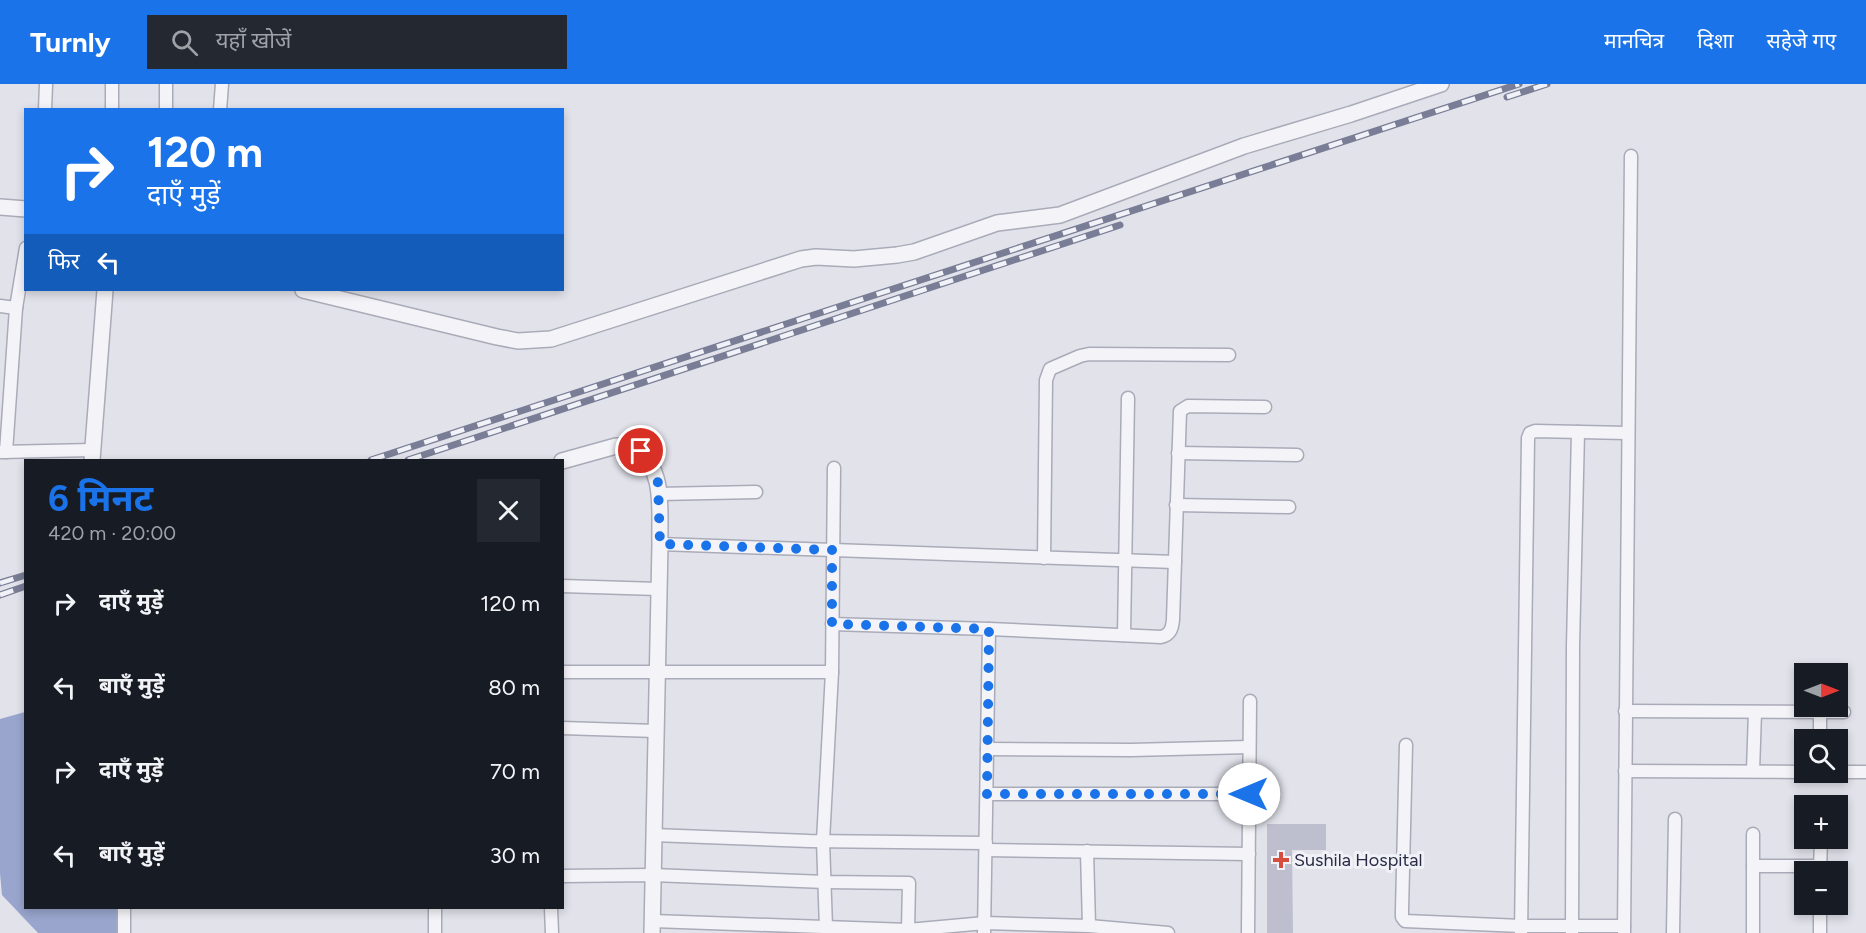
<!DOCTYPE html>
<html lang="hi">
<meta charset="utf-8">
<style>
:root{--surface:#171b24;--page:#242831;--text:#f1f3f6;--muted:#9ea1a6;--accent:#1a73e8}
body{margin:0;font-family:Figtree,"Noto Sans Devanagari",sans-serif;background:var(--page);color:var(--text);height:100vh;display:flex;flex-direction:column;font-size:22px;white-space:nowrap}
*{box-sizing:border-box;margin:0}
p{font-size:20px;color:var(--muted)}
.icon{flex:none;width:33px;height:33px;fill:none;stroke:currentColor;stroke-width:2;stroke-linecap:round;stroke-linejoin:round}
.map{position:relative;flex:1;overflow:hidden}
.details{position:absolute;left:24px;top:375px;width:540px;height:450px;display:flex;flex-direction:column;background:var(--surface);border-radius:0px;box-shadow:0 3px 9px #0003}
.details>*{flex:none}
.banner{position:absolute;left:24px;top:24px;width:540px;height:183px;border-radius:0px;box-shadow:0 3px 9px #0003;background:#1a73e8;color:#fff;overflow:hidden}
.needle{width:39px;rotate:90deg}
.buttons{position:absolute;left:1794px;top:579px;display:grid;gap:12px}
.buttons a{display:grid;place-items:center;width:54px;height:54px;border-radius:0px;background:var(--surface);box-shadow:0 3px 9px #0003;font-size:30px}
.pin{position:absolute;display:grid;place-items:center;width:51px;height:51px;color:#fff;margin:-26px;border:3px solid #fff;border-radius:50%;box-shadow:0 2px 6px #0007}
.me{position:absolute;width:66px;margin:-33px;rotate:270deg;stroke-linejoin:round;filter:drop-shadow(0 0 4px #0008)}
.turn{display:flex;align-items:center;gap:21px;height:126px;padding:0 24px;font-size:27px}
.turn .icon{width:78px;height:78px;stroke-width:2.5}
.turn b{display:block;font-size:42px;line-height:51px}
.then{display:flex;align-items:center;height:57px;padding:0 24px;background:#0003;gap:12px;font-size:22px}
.round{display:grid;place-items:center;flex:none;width:63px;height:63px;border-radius:0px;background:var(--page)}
.overview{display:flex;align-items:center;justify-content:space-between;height:102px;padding:0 24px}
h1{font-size:36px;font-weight:700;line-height:45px;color:var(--accent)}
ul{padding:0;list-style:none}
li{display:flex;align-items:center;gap:18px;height:84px;padding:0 24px}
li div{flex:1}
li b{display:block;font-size:22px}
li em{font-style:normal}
header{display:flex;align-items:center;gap:36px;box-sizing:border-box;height:84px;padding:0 30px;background:var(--accent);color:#fff}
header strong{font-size:28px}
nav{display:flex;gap:33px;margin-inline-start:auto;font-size:21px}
.search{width:420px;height:54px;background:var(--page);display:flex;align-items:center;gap:15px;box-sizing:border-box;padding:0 21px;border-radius:0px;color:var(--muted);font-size:22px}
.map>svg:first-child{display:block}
</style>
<header>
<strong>Turnly</strong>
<div class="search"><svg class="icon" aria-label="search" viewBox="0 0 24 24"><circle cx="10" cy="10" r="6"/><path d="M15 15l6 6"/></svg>यहाँ खोजें</div>
<nav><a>मानचित्र</a><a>दिशा</a><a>सहेजे गए</a></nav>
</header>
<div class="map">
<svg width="1866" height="849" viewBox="0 0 1866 849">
<rect width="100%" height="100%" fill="#e1e2ea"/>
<path fill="#99a5cd" d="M25 628 26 824H124L123 849H38L2 811 0 789V635Z"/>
<path fill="#bdbfce" d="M1267 740H1326V766H1292L1293 849H1267Z"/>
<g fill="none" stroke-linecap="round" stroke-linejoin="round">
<defs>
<g id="minor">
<path d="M45 26 46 0"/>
<path d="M112 26V0"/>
<path d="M166 26V0"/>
<path d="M220 26 222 0"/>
<path d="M0 222 16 224"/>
<path d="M0 368 93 366"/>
<path d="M6 368 16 224 26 164"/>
<path d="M1178 369 1297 371"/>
<path d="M659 410 756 408"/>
<path d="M1176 421 1289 423"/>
<path d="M660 460 1175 478"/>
<path d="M1044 474 1046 296 1050 285 1080 272 1089 270 1229 271"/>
<path d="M562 502 658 505"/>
<path d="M832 540 989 545 984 849"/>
<path d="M989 545 1161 553C1170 551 1172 545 1173 536L1180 327 1188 322 1265 323"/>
<path d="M1124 551 1128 314"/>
<path d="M562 588H832"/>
<path d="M1625 627 1844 628"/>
<path d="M562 644 656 647"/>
<path d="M1820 656V628"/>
<path d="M1406 661 1402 826V833L1405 837 1521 842H1624"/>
<path d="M987 665 1131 666 1249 663"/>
<path d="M1625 687 1804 688"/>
<path d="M1753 687 1755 628"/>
<path d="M1838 688H1866"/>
<path d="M987 710H1249"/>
<path d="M653 751 809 757 986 759"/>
<path d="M986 766 1249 770"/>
<path d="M1753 782H1821"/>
<path d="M1820 788 1821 754"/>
<path d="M562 792 653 791 825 798 909 799 908 846"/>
<path d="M551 824 552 849"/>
<path d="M653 837 908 846 985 839 1089 842 1087 767"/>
<path d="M1089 842 1168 849"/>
<path d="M826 844 823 757 832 588 834 384"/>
<path d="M124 849V824"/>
<path d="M435 849V824"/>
<path d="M1248 849 1250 617"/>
<path d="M1521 849 1528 354 1530 349 1535 347 1627 349"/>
<path d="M1572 849 1573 562 1578 348"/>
<path d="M1624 849 1631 72"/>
<path d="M1673 849 1675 735"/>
<path d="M1753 849V750"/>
<path d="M1820 849V820"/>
</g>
<g id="tertiary">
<path d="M0 123 26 125"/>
<path d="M303 206 497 253 518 257 551 255 801 175 816 173 854 175 897 171 914 168 997 139 1060 131 1244 62 1351 30 1441 0"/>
<path d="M92 376 105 206"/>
<path d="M562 377 616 362H635C666 388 659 423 660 460L652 849"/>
</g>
</defs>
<use href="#minor" stroke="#aaabb8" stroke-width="15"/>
<use href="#tertiary" stroke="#aaabb8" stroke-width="18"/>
<use href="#minor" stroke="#f4f4f8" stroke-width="12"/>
<use href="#tertiary" stroke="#f4f4f8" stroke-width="15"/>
<defs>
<g id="rail">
<path d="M1507 13 1547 0"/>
<path d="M371 376 1519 0"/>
<path d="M408 376 1120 141"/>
<path d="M0 499 26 491"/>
<path d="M0 511 26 502"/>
</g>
</defs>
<use href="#rail" stroke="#797d95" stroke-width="7"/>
<use href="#rail" stroke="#f0f2f8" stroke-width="4.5" stroke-dasharray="14" stroke-linecap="butt"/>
</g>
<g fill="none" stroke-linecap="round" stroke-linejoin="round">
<path stroke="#1a73e8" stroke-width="10" stroke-dasharray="0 18" d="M641 367 655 387 658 399 660 460 832 466V540L989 545 987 710H1249"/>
</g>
<path fill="#d74d3e" stroke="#f0f2f8" stroke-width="2" d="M1278 767h6v6h6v6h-6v6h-6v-6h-6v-6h6z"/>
<g text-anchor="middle" stroke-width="6" stroke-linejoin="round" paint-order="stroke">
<g font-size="18" fill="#282b43" stroke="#f0f2f8" text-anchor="start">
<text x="1294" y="782">Sushila Hospital</text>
</g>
</g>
</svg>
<div class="buttons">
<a><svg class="needle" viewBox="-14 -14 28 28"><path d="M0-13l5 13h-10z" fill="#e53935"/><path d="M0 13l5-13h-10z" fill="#9ea1a6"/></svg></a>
<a><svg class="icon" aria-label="search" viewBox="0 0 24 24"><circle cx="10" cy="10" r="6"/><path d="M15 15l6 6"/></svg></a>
<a>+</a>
<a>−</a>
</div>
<div class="pin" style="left:641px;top:367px;background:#d93025"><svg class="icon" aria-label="arrive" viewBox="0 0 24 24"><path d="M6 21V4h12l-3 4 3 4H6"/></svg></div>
<svg class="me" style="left:1249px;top:710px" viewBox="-20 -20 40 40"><circle r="19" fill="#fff"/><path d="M0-13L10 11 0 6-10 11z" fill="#1a73e8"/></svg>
<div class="banner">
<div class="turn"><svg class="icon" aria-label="right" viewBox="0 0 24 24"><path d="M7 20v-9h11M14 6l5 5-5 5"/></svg><div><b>120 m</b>दाएँ मुड़ें</div></div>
<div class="then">फिर<svg class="icon" aria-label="left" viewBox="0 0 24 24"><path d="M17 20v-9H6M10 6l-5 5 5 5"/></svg></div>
</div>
<section class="details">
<div class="overview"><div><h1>6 मिनट</h1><p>420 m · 20:00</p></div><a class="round"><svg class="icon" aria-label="close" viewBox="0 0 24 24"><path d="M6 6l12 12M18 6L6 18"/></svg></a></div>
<ul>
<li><svg class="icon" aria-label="right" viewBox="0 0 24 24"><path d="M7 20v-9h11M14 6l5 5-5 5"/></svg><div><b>दाएँ मुड़ें</b></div><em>120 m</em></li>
<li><svg class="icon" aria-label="left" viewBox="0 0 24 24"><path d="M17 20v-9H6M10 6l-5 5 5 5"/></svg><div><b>बाएँ मुड़ें</b></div><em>80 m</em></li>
<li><svg class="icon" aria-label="right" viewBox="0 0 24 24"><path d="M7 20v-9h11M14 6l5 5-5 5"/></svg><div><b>दाएँ मुड़ें</b></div><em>70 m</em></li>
<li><svg class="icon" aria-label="left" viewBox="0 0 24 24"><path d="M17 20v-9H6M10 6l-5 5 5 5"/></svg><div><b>बाएँ मुड़ें</b></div><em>30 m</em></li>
</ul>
</section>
</div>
